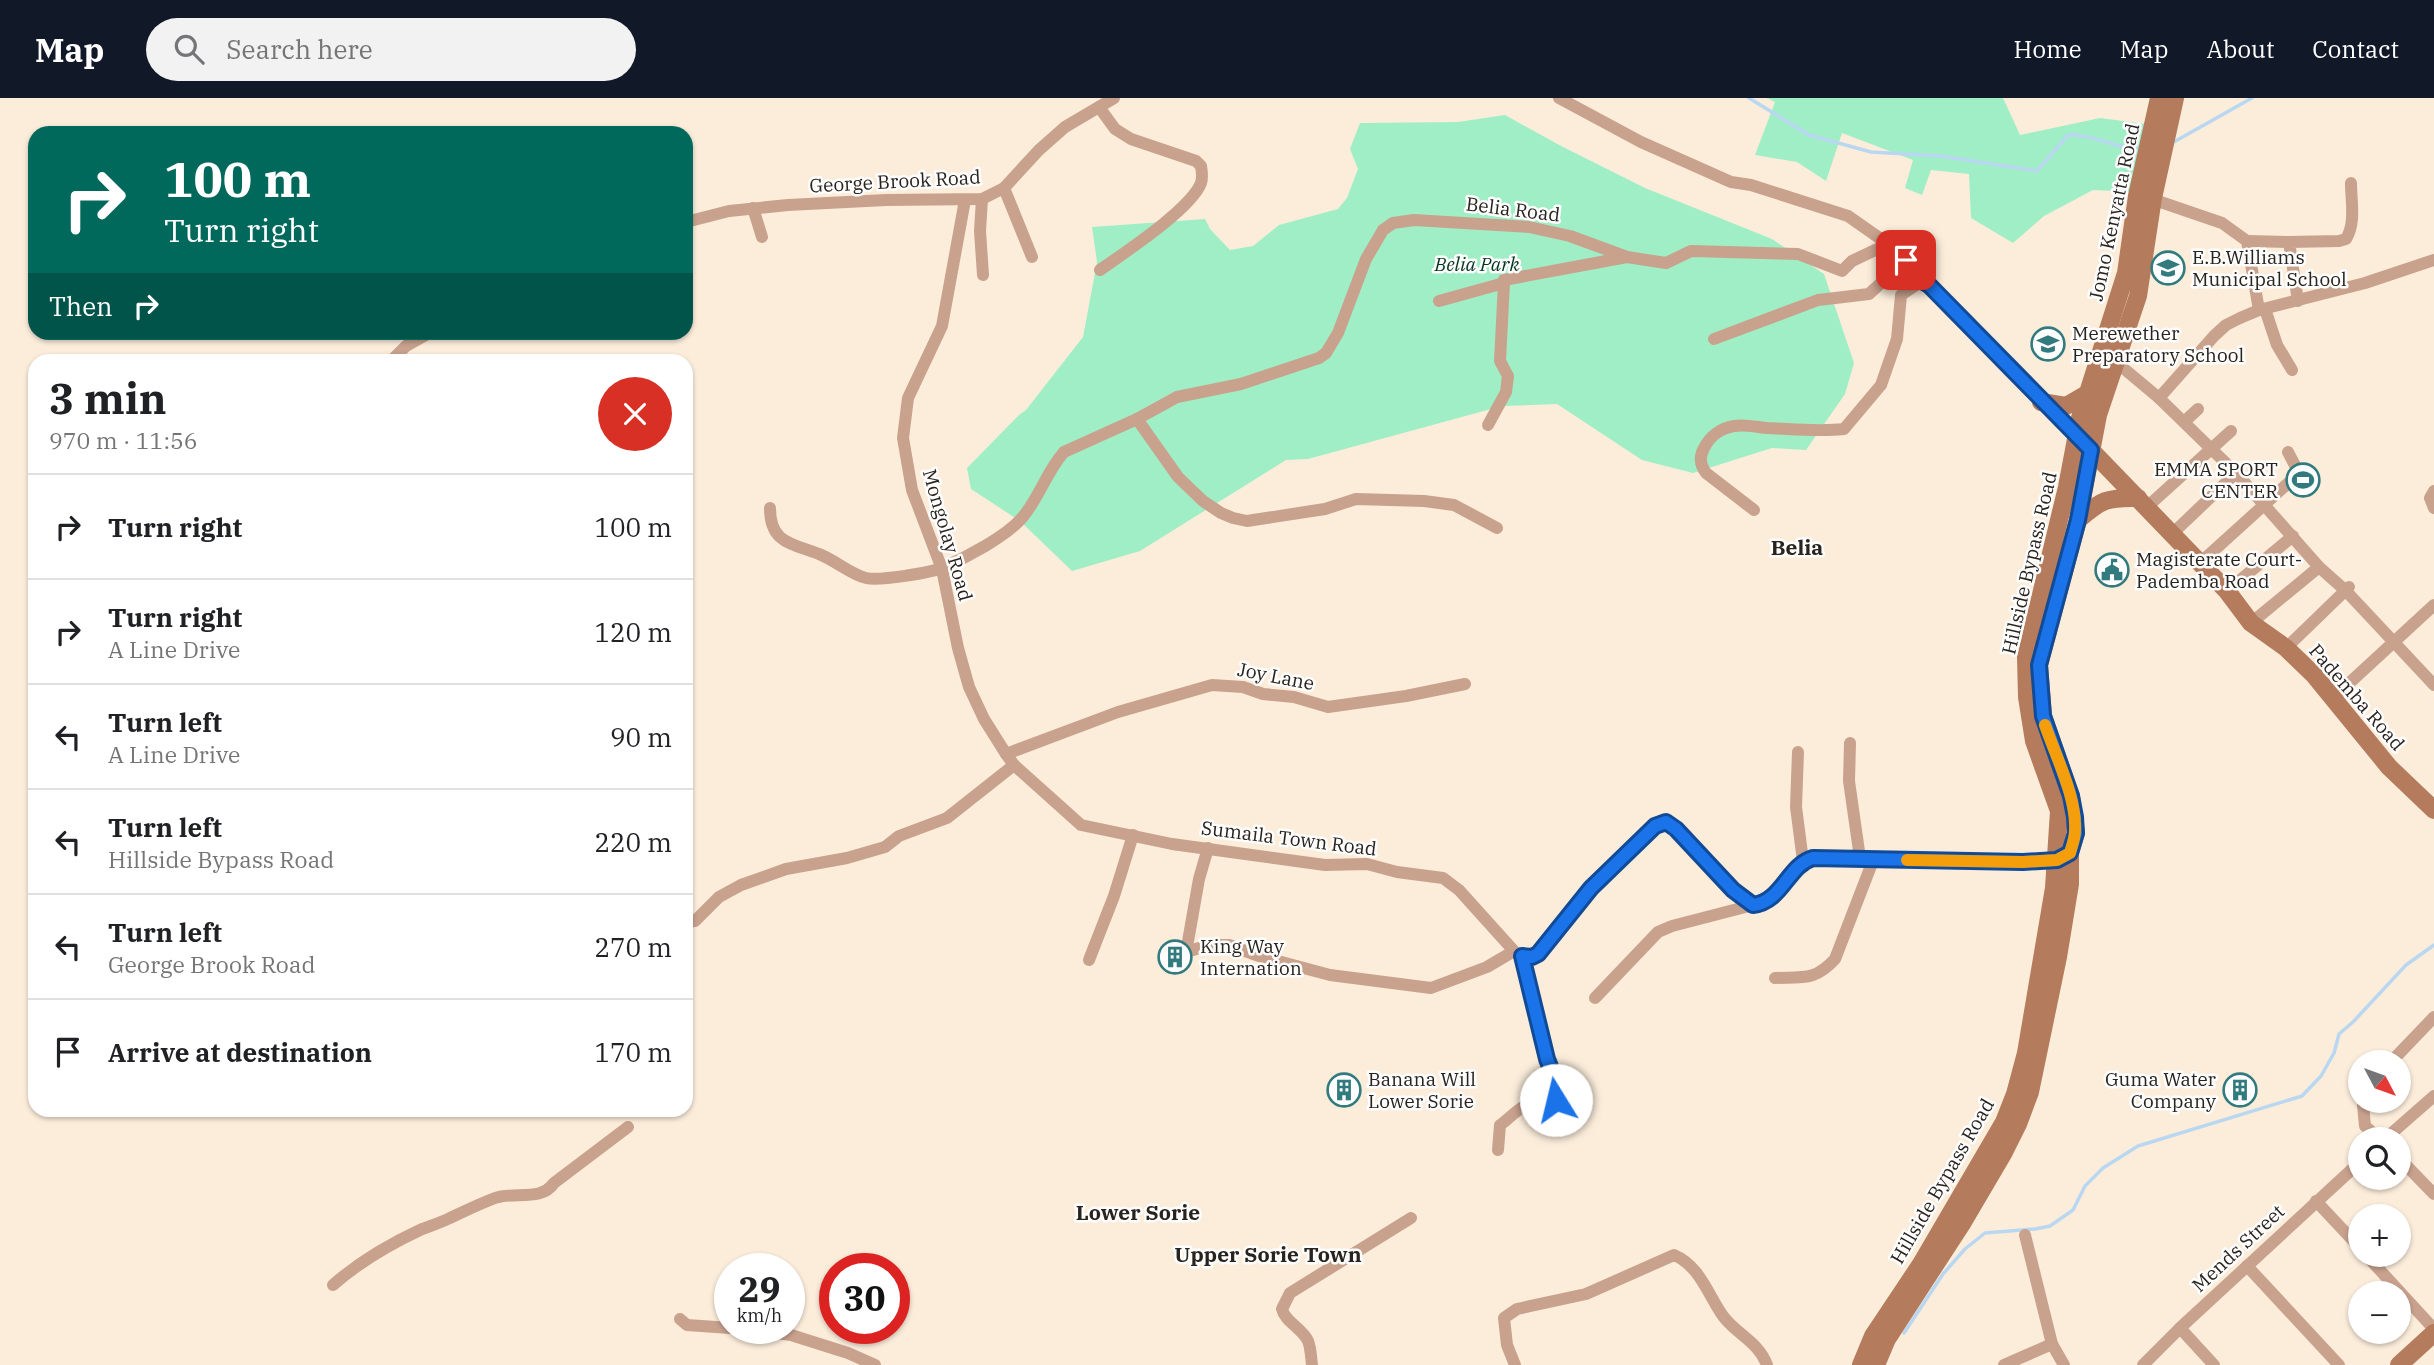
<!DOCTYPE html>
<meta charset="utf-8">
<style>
:root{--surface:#fff;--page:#f2f2f2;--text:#202124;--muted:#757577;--line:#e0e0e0;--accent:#111827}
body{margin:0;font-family:"IBM Plex Serif",serif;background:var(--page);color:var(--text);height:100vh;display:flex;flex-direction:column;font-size:26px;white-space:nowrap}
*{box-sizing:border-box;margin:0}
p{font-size:23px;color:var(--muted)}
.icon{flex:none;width:38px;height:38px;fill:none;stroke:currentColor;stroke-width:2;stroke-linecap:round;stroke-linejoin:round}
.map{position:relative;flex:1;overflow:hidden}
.sheet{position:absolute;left:28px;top:256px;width:665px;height:763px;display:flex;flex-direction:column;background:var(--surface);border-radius:21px;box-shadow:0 2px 5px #0004}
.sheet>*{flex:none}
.hud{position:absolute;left:28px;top:28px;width:665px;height:214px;border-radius:21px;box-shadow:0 2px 5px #0004;background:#00695c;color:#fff;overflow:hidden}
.needle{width:46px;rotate:131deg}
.buttons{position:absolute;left:2348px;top:952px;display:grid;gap:14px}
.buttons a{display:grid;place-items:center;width:63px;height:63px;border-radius:50%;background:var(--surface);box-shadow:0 2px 5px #0004;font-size:35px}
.speed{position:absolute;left:714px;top:1155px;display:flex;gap:14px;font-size:35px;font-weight:700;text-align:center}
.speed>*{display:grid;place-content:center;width:91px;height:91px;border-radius:50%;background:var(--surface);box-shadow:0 2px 5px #0004;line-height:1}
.speed small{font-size:18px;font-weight:400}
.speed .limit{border:10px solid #d22;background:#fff;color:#111}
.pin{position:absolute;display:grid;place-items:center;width:60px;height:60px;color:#fff;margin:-30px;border-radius:14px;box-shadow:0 4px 10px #0006}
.me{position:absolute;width:77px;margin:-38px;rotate:351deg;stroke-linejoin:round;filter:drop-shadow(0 0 5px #0008)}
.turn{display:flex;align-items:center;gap:24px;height:147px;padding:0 21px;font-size:32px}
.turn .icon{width:91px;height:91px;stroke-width:2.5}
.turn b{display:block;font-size:49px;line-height:60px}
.then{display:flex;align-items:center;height:66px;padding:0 21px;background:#0003;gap:14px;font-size:26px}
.round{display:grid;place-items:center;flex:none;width:74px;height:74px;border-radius:37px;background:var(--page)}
.head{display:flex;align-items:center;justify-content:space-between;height:119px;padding:0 21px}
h1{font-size:42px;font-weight:700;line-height:52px}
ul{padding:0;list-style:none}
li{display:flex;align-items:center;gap:21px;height:105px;padding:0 21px;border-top:2px solid var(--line)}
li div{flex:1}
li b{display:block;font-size:26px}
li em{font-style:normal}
header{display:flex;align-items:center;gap:42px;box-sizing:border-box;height:98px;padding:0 35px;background:var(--accent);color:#fff}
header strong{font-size:33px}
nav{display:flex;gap:38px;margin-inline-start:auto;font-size:24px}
.search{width:490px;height:63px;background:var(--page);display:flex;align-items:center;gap:18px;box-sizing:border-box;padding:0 24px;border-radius:38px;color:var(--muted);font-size:26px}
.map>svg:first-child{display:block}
</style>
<header>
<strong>Map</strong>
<div class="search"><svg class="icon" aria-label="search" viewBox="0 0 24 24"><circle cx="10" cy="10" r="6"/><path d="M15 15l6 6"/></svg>Search here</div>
<nav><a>Home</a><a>Map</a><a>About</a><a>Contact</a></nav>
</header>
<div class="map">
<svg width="2434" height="1267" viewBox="0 0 2434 1267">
<rect width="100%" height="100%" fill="#fceddb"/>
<g fill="#a0eec5">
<path d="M1767 0H2003L2020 37 2100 20 2153 27 2133 94 2093 92 2044 118 2013 145 1971 120 1969 76 1931 72 1922 97 1905 90 1913 62 1842 35 1826 83 1797 64 1755 57 1775 4Z"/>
<path d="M1505 17 1561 48 1645 90 1772 141 1824 176 1854 265 1845 296 1806 352 1772 350 1693 375 1642 362 1557 306 1502 308 1308 361 1286 362 1140 453 1072 473 1020 423 971 391 967 370 1019 317 1026 312 1083 239 1097 164 1092 129 1205 121 1210 131 1230 152 1253 148 1279 127 1338 111 1347 100 1358 71 1350 51 1360 25 1458 24Z"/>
</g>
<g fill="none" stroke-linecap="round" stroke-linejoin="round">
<g stroke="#b9d7f1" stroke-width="3.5">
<path d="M1749 0 1809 37 1871 54 1941 58 2037 73 2068 37C2094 36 2115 51 2141 51"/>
<path d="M2172 45 2252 0"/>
<path d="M1904 1235 1943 1176 1965 1151 1985 1135 2035 1131 2050 1128 2073 1112 2085 1088 2103 1070 2138 1048 2302 998 2321 978 2334 955 2339 936 2353 924 2406 867 2434 847"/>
</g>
<g stroke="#c9a28e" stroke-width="12">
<path d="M1559 0 1641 44 1731 84 1751 87 1848 118 1888 146 1906 162 1922 183 1929 187 2041 304 2076 335"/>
<path d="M1099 9 1115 31 1131 41 1196 63 1201 68C1202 74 1203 79 1201 85 1191 111 1124 155 1100 172"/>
<path d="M1004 90 1032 159"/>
<path d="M2146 99 2222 125 2247 143 2259 212"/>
<path d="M982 101 980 133 983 177"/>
<path d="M965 102 942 228 908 300 903 340 912 392 942 471 958 550 969 589 984 621 1006 656 1014 667 1081 727 1172 746 1325 767 1367 766 1397 774 1443 780 1459 792 1514 853 1522 858 1532 859C1546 852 1555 835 1565 823 1587 794 1633 737 1666 724L1676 731 1733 792 1753 807C1782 804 1788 767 1813 760L2023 764 2057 762 2061 760"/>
<path d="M753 110 762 139"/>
<path d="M686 124 729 113 788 107 886 102 982 101 1004 90 1039 52 1065 29 1114 0"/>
<path d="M2247 143 2289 144"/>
<path d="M1439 203 1504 185V182L1627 159"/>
<path d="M2298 203 2289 144 2339 143 2346 141C2356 125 2351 103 2351 85"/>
<path d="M2265 211 2277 247 2292 272"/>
<path d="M1714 241 1818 202 1869 196 1906 162"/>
<path d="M2110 259 2159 300 2236 375 2319 469 2346 493 2434 587"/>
<path d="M392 262 406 248 431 234"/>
<path d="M2159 300 2214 238 2226 227 2240 220 2259 212 2365 185 2434 162"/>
<path d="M1137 321 1178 379 1203 403 1221 415 1233 420 1247 423 1325 411 1356 401 1424 403 1454 407 1497 430"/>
<path d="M2184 324 2198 311"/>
<path d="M1488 327 1506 294 1508 278 1500 263 1504 185"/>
<path d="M2434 393 2430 400 2434 410"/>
<path d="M2147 409 2231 333"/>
<path d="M770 410C770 445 791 445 819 456 833 461 852 477 866 480 879 483 931 475 944 469 967 459 1005 439 1021 421 1039 401 1046 374 1064 354L1137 321 1177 299 1241 286 1319 260 1326 255 1338 235 1366 161 1383 132 1393 125 1414 122 1529 129 1570 138 1627 159 1666 165 1691 153 1798 156 1842 173 1852 163 1888 146"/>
<path d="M1754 412 1706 375C1700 367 1699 359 1704 350 1710 338 1721 330 1734 328 1744 326 1757 329 1767 330 1793 331 1818 334 1844 331L1881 287 1897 241 1901 197 1922 183"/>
<path d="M2172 436 2236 375"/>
<path d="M2200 465 2296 378 2300 377 2288 354"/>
<path d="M2227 493 2293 438"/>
<path d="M2251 525 2319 469"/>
<path d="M2286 550 2349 489"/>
<path d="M2333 600 2434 507"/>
<path d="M1850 645 1849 683 1860 760"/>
<path d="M1798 654 1796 709 1803 763"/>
<path d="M1006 656 1118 614 1212 587 1243 589 1263 596 1294 599 1328 609 1406 598 1465 586"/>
<path d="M1208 750 1199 781 1187 849 1193 852 1208 847H1229L1259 858 1330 877 1431 890 1487 869 1514 853"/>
<path d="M686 824 695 823 719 799 741 787 786 771 847 760 885 749 899 738 947 720 1014 667"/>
<path d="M1089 862 1114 798 1133 737"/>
<path d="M1775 880C1803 879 1815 883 1835 861L1874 760"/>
<path d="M1595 900 1658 834 1672 828 1753 807"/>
<path d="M2391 964 2434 919"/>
<path d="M2365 1003 2363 1007 2365 1028 2380 1041"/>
<path d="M2385 1041 2434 998"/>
<path d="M1498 1052 1500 1027C1508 1022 1519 1009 1527 1007 1538 1004 1550 1007 1559 999L1558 989 1547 961 1522 858"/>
<path d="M2399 1060 2434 1096"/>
<path d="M2316 1103 2361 1151"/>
<path d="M2025 1137 2052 1246 2064 1267"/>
<path d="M2366 1157 2434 1231"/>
<path d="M2247 1168 2339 1267"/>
<path d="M333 1187C358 1165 390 1146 420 1132 430 1128 440 1125 450 1120 465 1113 479 1106 495 1100 515 1093 541 1104 554 1085L628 1029"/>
<path d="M680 1221 687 1227 730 1230"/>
<path d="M736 1230 791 1237 848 1255 875 1267"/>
<path d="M2180 1230 2214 1267"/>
<path d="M1312 1267C1311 1260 1311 1250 1308 1243 1302 1230 1285 1224 1282 1211L1290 1195 1411 1120"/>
<path d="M1515 1267 1507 1247 1504 1220 1517 1211 1586 1196 1674 1157C1700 1168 1708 1197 1723 1218 1736 1236 1759 1244 1767 1267"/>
<path d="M2004 1267 2052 1246"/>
<path d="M2143 1267 2180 1230 2361 1063"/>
</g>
<g stroke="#b47b5d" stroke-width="18">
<path d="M2041 304 2066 308 2085 297"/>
<path d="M2085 346 2227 493 2251 525 2286 550 2314 577 2389 669 2434 712"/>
<path d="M2078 422C2101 402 2107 399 2138 400"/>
<path d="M1861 1267 1873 1238 1921 1166 2004 1024 2015 996 2026 955 2054 790 2059 713 2034 643 2027 599 2026 559 2067 389 2080 320 2126 175 2137 98 2159 0"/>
<path d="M1876 1267 1887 1241 1963 1124 2003 1056 2018 1026 2030 994 2058 859 2070 786V755L2076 735 2071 698 2043 618 2039 567 2078 422 2098 317 2138 198 2153 100 2175 0"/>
<path d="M2399 1267 2434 1235"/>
</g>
</g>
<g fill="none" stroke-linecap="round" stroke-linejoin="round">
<defs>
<path id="route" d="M1556 1002 1559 999 1558 989 1547 961 1522 858 1532 859 1538 856 1591 790 1655 728 1666 724 1676 731 1733 792 1753 807C1782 804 1788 767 1813 760L2023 764 2057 762 2070 755 2076 735 2075 719 2071 698 2043 618 2039 567 2078 422 2091 352 1929 187 1922 183 1906 162"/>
</defs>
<use href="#route" stroke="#114b97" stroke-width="18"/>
<use href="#route" stroke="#1a73e8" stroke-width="12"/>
<path stroke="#f59e0b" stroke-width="12" d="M1907 762 2023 764 2057 762 2070 755C2072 748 2075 740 2075 733 2077 700 2056 659 2045 627"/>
</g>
<defs>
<symbol id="school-ring" viewBox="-11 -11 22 22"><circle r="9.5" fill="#fdfdfd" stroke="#317a7e" stroke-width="1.5"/><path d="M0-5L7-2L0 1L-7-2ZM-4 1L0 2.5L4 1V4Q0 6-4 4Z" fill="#317a7e"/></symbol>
<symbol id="stadium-ring" viewBox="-11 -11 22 22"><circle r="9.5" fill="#fdfdfd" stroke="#317a7e" stroke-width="1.5"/><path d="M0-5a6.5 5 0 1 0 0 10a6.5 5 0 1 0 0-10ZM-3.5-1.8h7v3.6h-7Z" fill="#317a7e"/></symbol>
<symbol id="civic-ring" viewBox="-11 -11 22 22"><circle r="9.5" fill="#fdfdfd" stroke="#317a7e" stroke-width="1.5"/><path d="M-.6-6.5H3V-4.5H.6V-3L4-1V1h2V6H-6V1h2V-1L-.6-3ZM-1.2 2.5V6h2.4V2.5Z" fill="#317a7e"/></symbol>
<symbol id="building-ring" viewBox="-11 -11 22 22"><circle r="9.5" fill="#fdfdfd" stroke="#317a7e" stroke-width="1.5"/><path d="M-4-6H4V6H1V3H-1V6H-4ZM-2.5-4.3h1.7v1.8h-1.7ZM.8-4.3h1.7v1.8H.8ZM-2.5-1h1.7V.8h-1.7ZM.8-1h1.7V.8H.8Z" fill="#317a7e"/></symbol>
</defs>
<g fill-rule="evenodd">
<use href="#school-ring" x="2149" y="151" width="38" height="38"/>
<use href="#school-ring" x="2029" y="227" width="38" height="38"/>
<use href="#stadium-ring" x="2284" y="363" width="38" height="38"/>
<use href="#civic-ring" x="2093" y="453" width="38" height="38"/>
<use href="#building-ring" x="1156" y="840" width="38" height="38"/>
<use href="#building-ring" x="1325" y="973" width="38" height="38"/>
<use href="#building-ring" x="2221" y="973" width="38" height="38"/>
</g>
<g text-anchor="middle" stroke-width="5" stroke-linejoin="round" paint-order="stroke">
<g font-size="19" fill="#28231c" stroke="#fdfdfd">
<text transform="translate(895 83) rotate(-3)" y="7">George Brook Road</text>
<text transform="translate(1513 111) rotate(7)" y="7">Belia Road</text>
<text transform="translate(2114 114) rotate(-78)" y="7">Jomo Kenyatta Road</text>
<text transform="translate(948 437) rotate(74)" y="7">Mongolay Road</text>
<text transform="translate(2029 465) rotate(-77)" y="7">Hillside Bypass Road</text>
<text transform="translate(1276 578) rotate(11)" y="7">Joy Lane</text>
<text transform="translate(2357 599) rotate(49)" y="7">Pademba Road</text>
<text transform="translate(1289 740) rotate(7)" y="7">Sumaila Town Road</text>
<text transform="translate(1942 1083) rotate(-60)" y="7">Hillside Bypass Road</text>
<text transform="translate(2238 1150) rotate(-43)" y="7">Mends Street</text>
</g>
<g font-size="19" fill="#28231c" stroke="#fdfdfd" text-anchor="start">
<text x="2192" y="166">E.B.Williams<tspan x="2192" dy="22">Municipal School</tspan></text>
<text x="2072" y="242">Merewether<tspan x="2072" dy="22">Preparatory School</tspan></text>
<text x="2278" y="378" text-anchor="end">EMMA SPORT<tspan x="2278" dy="22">CENTER</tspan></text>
<text x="2136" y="468">Magisterate Court-<tspan x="2136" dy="22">Pademba Road</tspan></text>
<text x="1200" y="855">King Way<tspan x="1200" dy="22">Internation</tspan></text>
<text x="1368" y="988">Banana Will<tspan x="1368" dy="22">Lower Sorie</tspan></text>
<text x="2216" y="988" text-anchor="end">Guma Water<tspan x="2216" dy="22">Company</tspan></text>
</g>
<g font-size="19" font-style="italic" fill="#063521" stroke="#fdfdfd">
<text x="1477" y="173">Belia Park</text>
</g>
<g font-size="21" font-weight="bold" fill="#28231c" stroke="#fdfdfd">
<text x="1797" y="457">Belia</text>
<text x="1138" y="1122">Lower Sorie</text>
<text x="1268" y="1164">Upper Sorie Town</text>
</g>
</g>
</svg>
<div class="buttons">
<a><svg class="needle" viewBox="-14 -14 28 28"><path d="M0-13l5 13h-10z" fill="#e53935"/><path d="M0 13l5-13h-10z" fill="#757577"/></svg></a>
<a><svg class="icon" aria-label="search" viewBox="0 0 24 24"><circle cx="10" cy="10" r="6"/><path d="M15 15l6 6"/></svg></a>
<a>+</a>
<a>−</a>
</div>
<div class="speed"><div>29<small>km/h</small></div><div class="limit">30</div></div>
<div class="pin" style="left:1906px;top:162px;background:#d93025"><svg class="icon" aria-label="arrive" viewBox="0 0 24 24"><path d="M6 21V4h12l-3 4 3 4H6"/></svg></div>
<svg class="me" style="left:1556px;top:1002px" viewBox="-20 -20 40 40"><circle r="19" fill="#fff"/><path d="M0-13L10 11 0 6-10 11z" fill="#1a73e8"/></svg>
<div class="hud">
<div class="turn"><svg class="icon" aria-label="right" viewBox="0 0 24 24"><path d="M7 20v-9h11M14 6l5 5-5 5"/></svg><div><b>100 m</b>Turn right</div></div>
<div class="then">Then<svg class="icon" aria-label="right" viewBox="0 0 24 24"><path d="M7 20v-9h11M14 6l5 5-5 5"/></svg></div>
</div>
<section class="sheet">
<div class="head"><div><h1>3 min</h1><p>970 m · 11:56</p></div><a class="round" style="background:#d93025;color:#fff"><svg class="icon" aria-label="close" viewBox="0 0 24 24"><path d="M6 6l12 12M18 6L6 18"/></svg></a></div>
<ul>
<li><svg class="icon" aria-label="right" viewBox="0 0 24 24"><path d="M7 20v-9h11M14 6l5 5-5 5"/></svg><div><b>Turn right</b></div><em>100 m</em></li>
<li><svg class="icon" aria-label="right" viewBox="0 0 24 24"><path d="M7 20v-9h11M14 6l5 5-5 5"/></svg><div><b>Turn right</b><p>A Line Drive</p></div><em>120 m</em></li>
<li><svg class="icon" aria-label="left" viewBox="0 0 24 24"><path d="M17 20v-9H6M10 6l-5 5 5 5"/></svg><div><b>Turn left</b><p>A Line Drive</p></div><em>90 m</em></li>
<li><svg class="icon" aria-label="left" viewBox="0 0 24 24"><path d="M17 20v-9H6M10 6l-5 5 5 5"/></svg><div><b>Turn left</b><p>Hillside Bypass Road</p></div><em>220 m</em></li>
<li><svg class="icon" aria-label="left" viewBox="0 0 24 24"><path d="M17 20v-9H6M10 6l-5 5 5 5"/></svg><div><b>Turn left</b><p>George Brook Road</p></div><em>270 m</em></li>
<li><svg class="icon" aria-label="arrive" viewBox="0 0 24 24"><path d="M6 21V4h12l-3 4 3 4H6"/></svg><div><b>Arrive at destination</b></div><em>170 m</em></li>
</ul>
</section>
</div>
